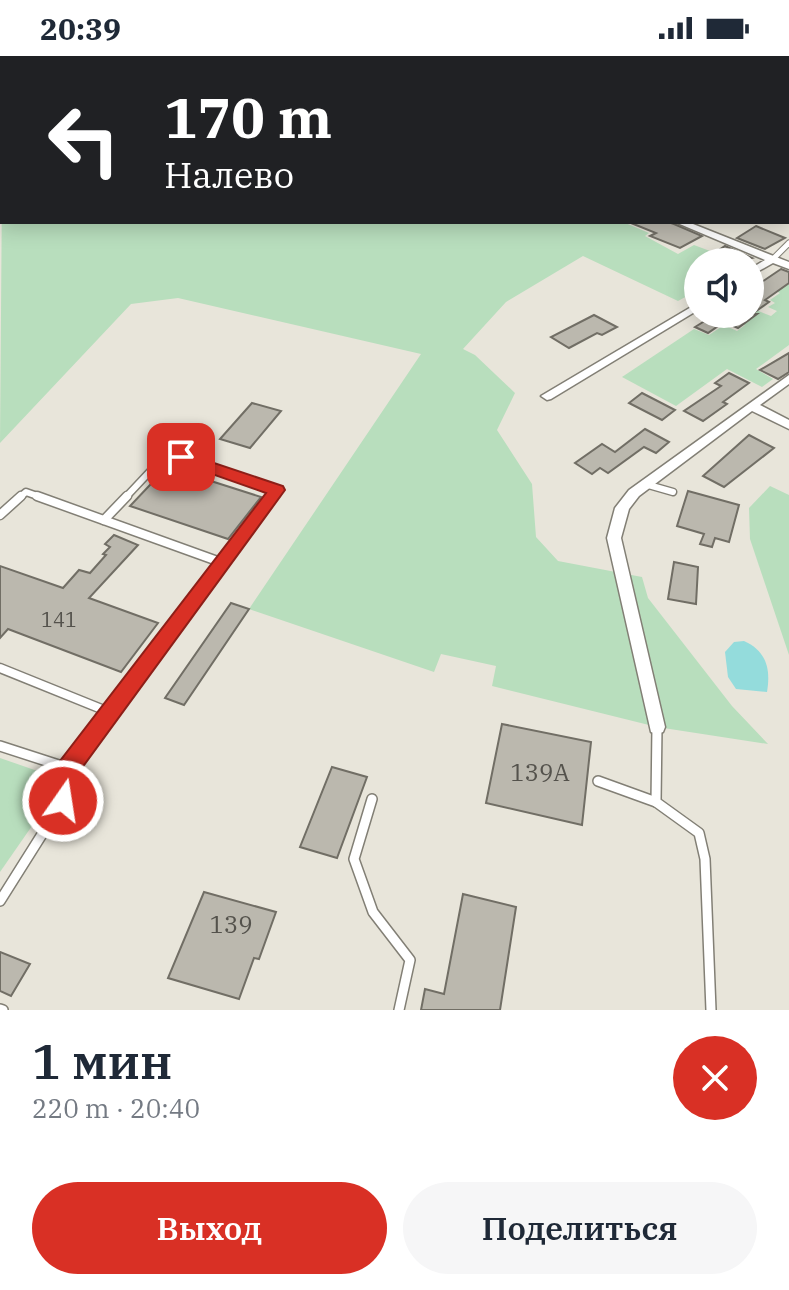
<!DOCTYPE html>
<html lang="ru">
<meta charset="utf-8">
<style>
:root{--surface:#fff;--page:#f6f6f7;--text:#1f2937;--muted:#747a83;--accent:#d93025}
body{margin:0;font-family:"IBM Plex Serif",serif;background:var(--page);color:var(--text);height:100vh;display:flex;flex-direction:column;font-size:30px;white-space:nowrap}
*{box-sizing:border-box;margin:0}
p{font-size:26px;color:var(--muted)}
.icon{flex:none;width:44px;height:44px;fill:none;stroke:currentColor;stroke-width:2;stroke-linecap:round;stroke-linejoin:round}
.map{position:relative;height:954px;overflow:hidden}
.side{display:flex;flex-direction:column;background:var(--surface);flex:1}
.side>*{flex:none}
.top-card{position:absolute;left:0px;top:0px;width:790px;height:168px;box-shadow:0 4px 20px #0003;background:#202124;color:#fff;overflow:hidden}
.fabs{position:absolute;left:684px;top:192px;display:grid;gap:16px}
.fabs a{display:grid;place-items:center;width:80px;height:80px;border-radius:50%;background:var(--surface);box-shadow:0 4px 20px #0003;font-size:40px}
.pin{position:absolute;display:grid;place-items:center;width:68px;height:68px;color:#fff;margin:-34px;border-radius:16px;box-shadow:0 4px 12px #0006}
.me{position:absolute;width:88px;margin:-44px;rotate:13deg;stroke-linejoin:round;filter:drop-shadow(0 0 6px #0008)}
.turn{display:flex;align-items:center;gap:28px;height:168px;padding:0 32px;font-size:36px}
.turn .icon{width:104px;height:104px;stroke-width:2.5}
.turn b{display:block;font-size:56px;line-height:68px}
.round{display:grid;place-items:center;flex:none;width:84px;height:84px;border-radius:42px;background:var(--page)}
.headline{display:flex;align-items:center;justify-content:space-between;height:136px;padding:0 32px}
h1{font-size:48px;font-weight:600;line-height:60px}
.primary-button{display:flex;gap:16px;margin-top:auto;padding:16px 32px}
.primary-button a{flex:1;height:92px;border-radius:48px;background:var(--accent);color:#fff;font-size:32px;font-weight:600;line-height:92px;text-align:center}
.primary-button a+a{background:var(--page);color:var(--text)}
.status{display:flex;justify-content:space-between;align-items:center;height:56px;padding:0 40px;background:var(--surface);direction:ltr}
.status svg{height:22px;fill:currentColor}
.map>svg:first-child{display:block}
</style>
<div class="status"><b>20:39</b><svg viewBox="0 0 49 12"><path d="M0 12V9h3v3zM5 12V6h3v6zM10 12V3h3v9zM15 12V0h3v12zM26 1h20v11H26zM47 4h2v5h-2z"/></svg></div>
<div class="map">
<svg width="789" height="954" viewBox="0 0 789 954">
<rect width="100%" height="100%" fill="#e8e5da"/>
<g fill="#b8debd">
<path d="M2 129V166H623L649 177 645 180 678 198 694 189 710 195 700 202 707 205 698 206V210L689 216 698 220V234L678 245 583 200 506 246 463 293 475 299 515 337 497 374 532 428 536 481 558 505 642 521 648 542 732 650 768 688 657 671 492 630 496 610 441 598 434 616 249 553 421 298 178 242 131 248 0 387Z"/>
<path d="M774 217 789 223V289L756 313 773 323 762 331 727 313 676 350 622 321 694 273 709 279 724 269 737 275 745 269 734 264 756 254 771 260 777 255 768 251 775 247 770 244 780 237 759 228Z"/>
<path d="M770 430 789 439V599L750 483 749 452Z"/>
<path d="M0 702 49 719 50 744 0 816Z"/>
</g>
<path fill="#94dcdc" d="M744 585C766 595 771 612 767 636L736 633 728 621 725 596 734 586Z"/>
<g fill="#bbb8ae" stroke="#716e65" stroke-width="2">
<path d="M668 166 674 168 702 180 680 192 650 180 656 177 631 167Z"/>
<path d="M756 170 785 182 765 193 737 182Z"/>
<path d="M725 190 752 202 737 206H701Z"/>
<path d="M781 213 789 216V227L765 244 769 246 752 258H757L738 272 724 266 708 277 695 271 711 261 705 258H750V234Z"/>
<path d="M594 259 617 271 602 279 597 277 569 292 551 281Z"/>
<path d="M789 297V316L778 323 760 314Z"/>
<path d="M729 317 749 327 723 346 727 348 703 365 684 355 721 330 715 327Z"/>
<path d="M642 337 675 354 662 364 629 347Z"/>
<path d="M252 347 281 355 250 392 220 383Z"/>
<path d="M645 373 669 386 656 397 644 391 608 417 600 412 592 418 575 407 602 388 615 396Z"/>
<path d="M749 379 774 392 724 431 703 420Z"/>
<path d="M167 411 261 441 228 483 130 450Z"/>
<path d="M688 435 739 449 729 486 715 482 712 491 700 488 704 478 677 470Z"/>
<path d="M114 479 138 489 89 542 158 567 121 616 8 573 0 582V510L63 532 79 514 90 517 106 499 103 498 110 491 105 488Z"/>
<path d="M674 506 698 511 696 548 668 543Z"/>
<path d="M231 547 249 553 184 649 165 642Z"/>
<path d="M502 668 591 686 582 769 486 747Z"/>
<path d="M332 711 367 721 337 802 300 791Z"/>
<path d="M204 836 276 856 259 903 254 902 239 943 168 922Z"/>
<path d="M463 838 516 851 500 954H421L425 933 444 938Z"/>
<path d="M0 896 30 908 11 940 0 935Z"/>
</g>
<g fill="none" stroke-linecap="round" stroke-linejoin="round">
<defs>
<path id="lane-far4" d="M691 0 700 2"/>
<path id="lane-far3" d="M773 203 789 187"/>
<g id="lane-far2">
<path d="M645 428 673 436"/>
<path d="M19 442 26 436 43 442"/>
<path d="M125 442 157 408 181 401 277 434 271 442"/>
</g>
<g id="lane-far1">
<path d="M37 440 223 507"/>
<path d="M0 459 21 440"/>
<path d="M104 464 127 440"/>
<path d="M0 612 109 656"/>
<path d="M100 670 272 440"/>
</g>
<g id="lane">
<path d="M657 671 656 746 699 777 705 803 711 954"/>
<path d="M0 690 68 712"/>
<path d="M598 725 656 746"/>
<path d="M372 743 354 803 373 856 410 904 399 954"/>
<path d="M0 845 63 745 68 712 101 668"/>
<path d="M0 953 3 954"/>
</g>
<g id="street">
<rect x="788" y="21" width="1" height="4"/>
<path d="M675 166H688L776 201 789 206V213L773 207 750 220V213L765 204Z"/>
<path d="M698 247V254L551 343 547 344 541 340Z"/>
<path d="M789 319V328L760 349 789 364V373L752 355 639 440 629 453 621 482 665 671 663 676 657 678 651 676 607 482 615 452 629 434Z"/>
</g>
<g id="primary">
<path d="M404 0H427L429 2H406Z"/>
<rect x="788" y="90" width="1" height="8"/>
</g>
</defs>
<use href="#lane-far4" stroke="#827f75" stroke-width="6"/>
<use href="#lane-far3" stroke="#827f75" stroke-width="7"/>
<use href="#lane-far2" stroke="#827f75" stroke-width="9"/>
<use href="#lane-far1" stroke="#827f75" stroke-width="11"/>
<use href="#lane" stroke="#827f75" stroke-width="12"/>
<use href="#street" stroke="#827f75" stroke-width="3"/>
<use href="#primary" stroke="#827f75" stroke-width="3"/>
<use href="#lane-far4" stroke="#fff" stroke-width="4"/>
<use href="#lane-far3" stroke="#fff" stroke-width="5"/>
<use href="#lane-far2" stroke="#fff" stroke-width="6"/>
<use href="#lane-far1" stroke="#fff" stroke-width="8"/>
<use href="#lane" stroke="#fff" stroke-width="9"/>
<use href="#street" fill="#fff" fill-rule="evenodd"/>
<use href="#primary" fill="#fff" fill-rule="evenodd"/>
</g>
<path fill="#d93025" stroke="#8d1f18" stroke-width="2" d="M181 396 283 430 285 434 79 716 71 753 63 756 55 753 51 745 60 705 266 437 175 405 173 401 175 397Z"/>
<g text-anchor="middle" stroke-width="8" stroke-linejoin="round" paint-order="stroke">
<g font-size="20" fill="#54524c">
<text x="59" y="571">141</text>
</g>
<g font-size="24" fill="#54524c">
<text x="540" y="725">139А</text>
<text x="231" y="877">139</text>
</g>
</g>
</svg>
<div class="fabs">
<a><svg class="icon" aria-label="sound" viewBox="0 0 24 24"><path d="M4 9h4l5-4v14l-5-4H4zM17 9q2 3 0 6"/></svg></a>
</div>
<div class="pin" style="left:181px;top:401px;background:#d93025"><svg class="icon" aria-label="arrive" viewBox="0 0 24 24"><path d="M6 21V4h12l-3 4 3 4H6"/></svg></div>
<svg class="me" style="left:63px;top:745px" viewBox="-20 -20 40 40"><circle r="17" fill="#d93025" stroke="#fff" stroke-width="3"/><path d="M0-11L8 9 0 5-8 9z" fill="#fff"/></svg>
<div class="top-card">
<div class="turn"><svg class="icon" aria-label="left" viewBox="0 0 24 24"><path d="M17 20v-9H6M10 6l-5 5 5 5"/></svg><div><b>170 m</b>Налево</div></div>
</div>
</div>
<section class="side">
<div class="headline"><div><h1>1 мин</h1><p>220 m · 20:40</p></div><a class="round" style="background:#d93025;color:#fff"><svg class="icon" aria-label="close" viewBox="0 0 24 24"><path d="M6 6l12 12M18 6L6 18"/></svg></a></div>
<div class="primary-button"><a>Выход</a><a>Поделиться</a></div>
</section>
